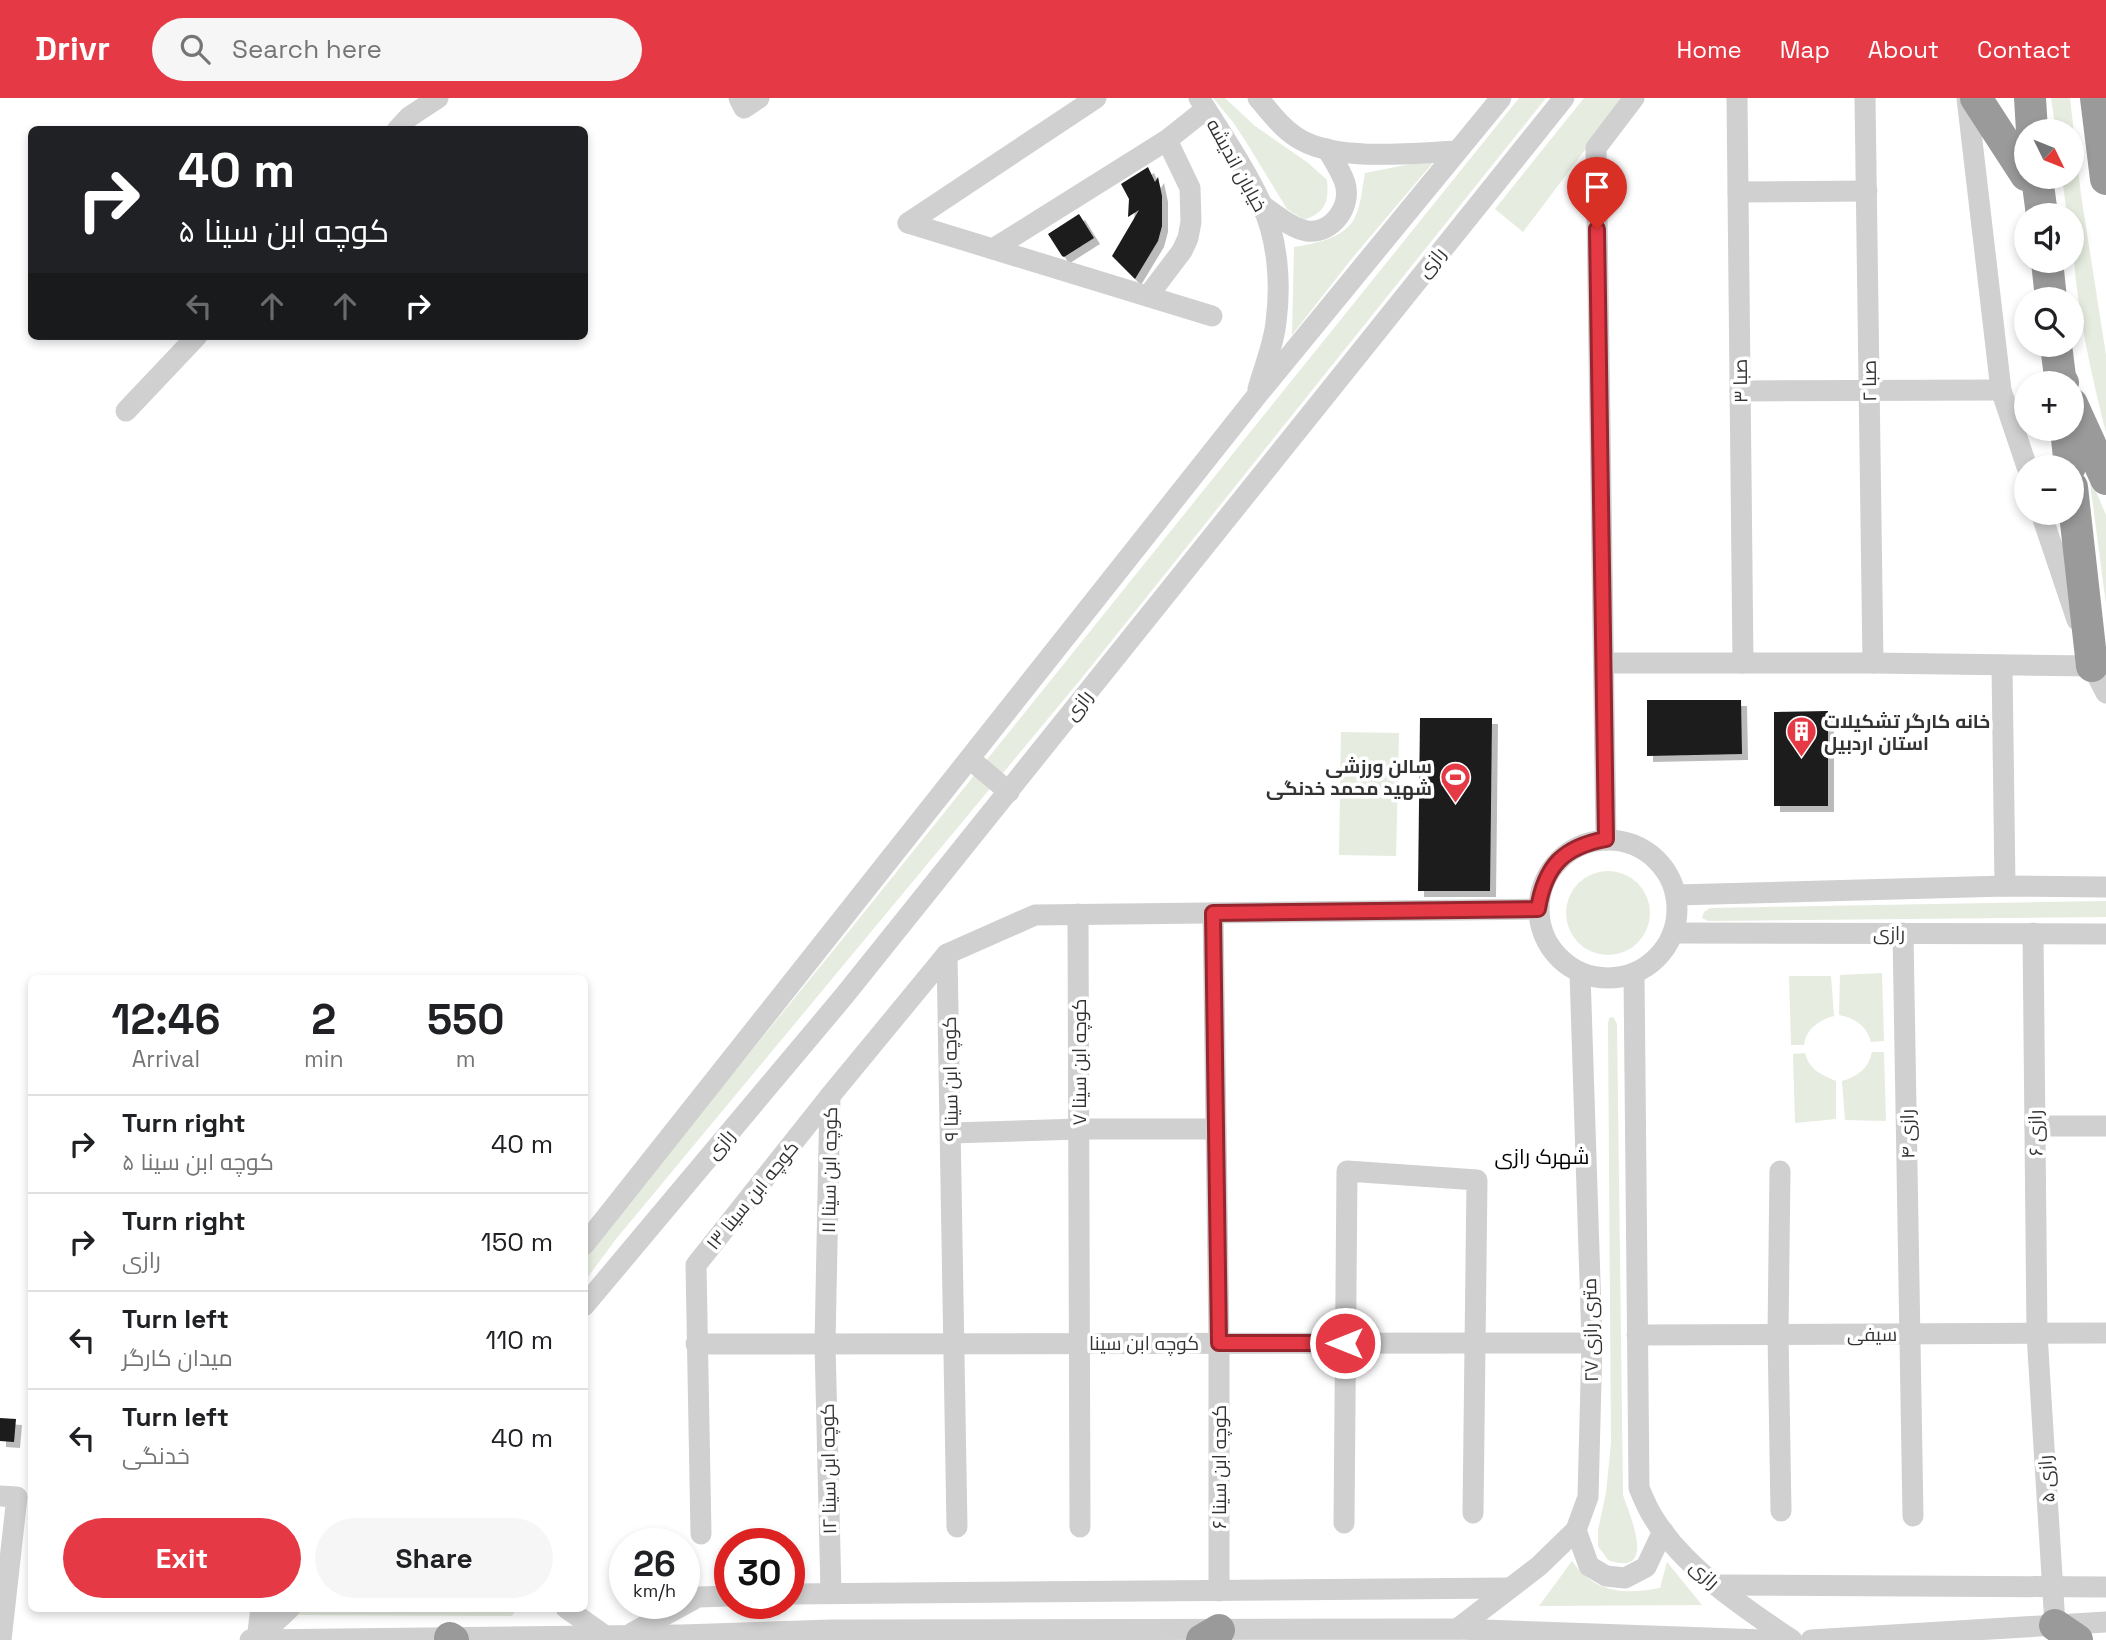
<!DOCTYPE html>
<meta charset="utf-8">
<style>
:root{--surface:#fff;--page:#f6f6f6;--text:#202124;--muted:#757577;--line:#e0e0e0;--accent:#e63946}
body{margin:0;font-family:"Space Grotesk",Cairo,sans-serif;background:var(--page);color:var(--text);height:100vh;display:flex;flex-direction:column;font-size:26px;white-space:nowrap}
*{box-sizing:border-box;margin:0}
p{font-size:23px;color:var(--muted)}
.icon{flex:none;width:38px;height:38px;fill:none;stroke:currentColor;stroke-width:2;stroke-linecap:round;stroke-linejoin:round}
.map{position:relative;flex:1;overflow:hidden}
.sheet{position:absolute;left:28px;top:877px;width:560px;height:637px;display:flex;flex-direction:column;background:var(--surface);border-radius:10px;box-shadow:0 4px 10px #0003}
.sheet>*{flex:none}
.top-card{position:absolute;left:28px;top:28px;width:560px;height:214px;border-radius:10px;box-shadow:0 4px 10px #0003;background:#202124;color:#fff;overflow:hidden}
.needle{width:46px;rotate:133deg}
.fabs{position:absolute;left:2014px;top:21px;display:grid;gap:14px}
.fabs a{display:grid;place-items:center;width:70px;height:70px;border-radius:50%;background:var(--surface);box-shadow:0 4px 10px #0003;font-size:35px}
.speed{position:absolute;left:609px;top:1430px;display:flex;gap:14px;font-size:35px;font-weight:700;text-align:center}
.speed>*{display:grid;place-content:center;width:91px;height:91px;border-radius:50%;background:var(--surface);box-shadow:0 4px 10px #0003;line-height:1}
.speed small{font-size:18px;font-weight:400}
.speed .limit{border:10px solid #d22;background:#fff;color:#111}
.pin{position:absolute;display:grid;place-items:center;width:60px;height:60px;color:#fff;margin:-72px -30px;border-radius:50% 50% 50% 0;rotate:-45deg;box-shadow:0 0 7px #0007}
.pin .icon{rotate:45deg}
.me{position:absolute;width:77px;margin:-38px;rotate:270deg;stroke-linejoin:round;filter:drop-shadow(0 0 5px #0008)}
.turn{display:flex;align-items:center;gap:24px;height:147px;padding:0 35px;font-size:32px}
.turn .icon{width:91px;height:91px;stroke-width:2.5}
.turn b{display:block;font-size:49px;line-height:60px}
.lanes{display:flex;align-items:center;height:66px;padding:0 35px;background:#0003;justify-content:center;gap:35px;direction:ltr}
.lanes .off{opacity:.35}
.eta{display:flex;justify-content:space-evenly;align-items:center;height:119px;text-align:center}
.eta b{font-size:42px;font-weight:700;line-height:49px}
.action{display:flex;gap:14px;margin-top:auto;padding:14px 35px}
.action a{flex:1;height:80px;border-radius:42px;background:var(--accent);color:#fff;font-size:28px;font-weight:700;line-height:80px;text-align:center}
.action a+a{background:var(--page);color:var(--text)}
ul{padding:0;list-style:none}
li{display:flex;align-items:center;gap:21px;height:98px;padding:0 35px;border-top:2px solid var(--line)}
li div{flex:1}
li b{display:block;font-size:26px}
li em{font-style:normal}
header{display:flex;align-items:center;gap:42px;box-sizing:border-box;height:98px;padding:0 35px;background:var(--accent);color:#fff}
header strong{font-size:33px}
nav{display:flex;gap:38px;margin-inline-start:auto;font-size:24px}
.search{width:490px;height:63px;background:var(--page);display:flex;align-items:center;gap:18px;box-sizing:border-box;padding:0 24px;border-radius:38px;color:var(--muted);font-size:26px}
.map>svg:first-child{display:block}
</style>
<header>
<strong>Drivr</strong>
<div class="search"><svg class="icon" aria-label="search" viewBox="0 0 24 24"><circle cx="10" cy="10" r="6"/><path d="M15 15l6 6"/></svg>Search here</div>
<nav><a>Home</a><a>Map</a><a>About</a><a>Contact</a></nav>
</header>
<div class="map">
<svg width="2106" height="1542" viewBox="0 0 2106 1542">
<defs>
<filter id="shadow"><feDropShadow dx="6" dy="6" stdDeviation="0" flood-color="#0004"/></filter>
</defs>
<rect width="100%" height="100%" fill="#fff"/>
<g fill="#e6ecdf">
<path d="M1213 0H1225L1255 28 1307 64 1327 82C1329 104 1326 114 1304 122L1287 111 1248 47 1233 24Z"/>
<path d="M1519 0H1546L1081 581 616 1141 585 1183 584 1160 605 1133 845 838Z"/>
<path d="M1584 0H1624L1523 134 1495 111Z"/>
<path d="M2051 0H2070L2081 97 2106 257V335C2088 263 2072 191 2072 117H2067L2062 79H2072V33H2056Z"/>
<path d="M1436 61 1353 159 1292 237 1294 149C1313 146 1341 141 1353 123 1361 110 1362 90 1365 75Z"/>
<path d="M2089 377 2106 417V506Z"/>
<path d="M1341 634 1399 635 1396 758 1339 757Z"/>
<circle cx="1608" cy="815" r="42"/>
<path d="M2106 803V819L1708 823 1702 820 1704 814 1710 810Z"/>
<path d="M1882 875 1884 943 1871 944C1867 928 1855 920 1839 917L1840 877Z"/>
<path d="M1789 878H1831L1834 918C1819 922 1806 931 1804 947H1791Z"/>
<path d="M1613 919 1617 926 1623 1397C1630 1418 1658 1480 1608 1462L1598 1448V1432L1606 1395 1611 1345 1608 926 1609 920Z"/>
<path d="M1872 954H1884L1886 1023 1845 1022 1842 983C1857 979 1869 970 1872 954Z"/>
<path d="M1805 955C1809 972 1822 977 1836 983V1021L1795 1025 1793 956Z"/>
<path d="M1572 1463C1594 1495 1625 1497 1660 1490L1667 1464 1702 1507 1539 1508Z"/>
<path d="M299 1510H515L516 1512 512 1518 293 1517Z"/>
</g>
<g fill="#1a1a1a" filter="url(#shadow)">
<path d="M1148 69 1155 84 1158 79 1162 98V128L1158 143 1135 181 1112 158 1139 112 1128 119 1129 101 1121 86Z"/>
<path d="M1079 116 1094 140 1064 159 1062 158 1048 136Z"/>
<path d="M1647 602H1741L1742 656 1647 658Z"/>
<path d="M1828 613V708H1774V614Z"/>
<path d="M1420 620H1492L1490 793H1418Z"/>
<path d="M0 1320 16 1321 14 1344 0 1343Z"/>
</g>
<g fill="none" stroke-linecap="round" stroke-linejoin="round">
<g stroke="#d0d0d0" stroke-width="21">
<path d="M739 0 744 10 759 0"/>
<path d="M1199 0C1221 35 1245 70 1262 107 1278 142 1281 186 1276 224 1274 246 1264 269 1258 291"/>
<path d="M1258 0C1272 16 1285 35 1305 44 1344 63 1414 55 1456 53"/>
<path d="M1737 0 1743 565"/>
<path d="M1865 0 1873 565"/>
<path d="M1967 0 2001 292 2027 369"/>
<path d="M397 32 409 19 438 0"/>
<path d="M1738 94 1867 93"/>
<path d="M1263 108C1275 116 1292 131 1307 133 1332 136 1352 109 1345 85 1341 73 1333 61 1327 51"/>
<path d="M908 125 1212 218"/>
<path d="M908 125 1096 0"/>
<path d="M993 151 1167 42 1206 11"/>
<path d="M1148 198 1182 153 1188 140 1191 124 1190 90 1167 42"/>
<path d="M1740 293 2001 292"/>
<path d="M126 313 197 238"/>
<path d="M2041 415 2077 522"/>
<path d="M2088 556 2092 568 2106 595"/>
<path d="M1604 565H1873L2092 568"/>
<path d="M2002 567 2005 788"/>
<path d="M970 661 1009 694"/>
<path d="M1606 742 1596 50 1634 0"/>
<circle cx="1608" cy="811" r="69"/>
<path d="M1676 797 2005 788 2106 789"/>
<path d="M1213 815 1219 1245V1493"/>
<path d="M1078 816 1080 1429"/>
<path d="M1673 835 2106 836"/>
<path d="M1903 835 1913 1418"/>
<path d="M2033 835 2037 1236 2055 1527"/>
<path d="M1634 875 1639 1390C1643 1399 1647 1410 1653 1419 1683 1469 1744 1510 1792 1542"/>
<path d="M2035 1028H2106"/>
<path d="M951 1035 1079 1031H1216"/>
<path d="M1780 1073 1778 1236 1781 1413"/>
<path d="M584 1147 1255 300 1501 0"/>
<path d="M584 1208 844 898 1564 0"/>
<path d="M1637 1237 2106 1235"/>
<path d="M696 1246 1592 1245"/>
<path d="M0 1398 17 1399 1 1542"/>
<path d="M1344 1425 1347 1073 1477 1082 1473 1415"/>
<path d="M957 1429 947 856 1035 817 1538 811"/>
<path d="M1576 1432 1589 1468 1606 1478 1625 1480 1646 1469 1663 1433"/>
<path d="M701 1436 696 1167 830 998"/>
<path d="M1717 1487 2106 1489"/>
<path d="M831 1495 825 1246 830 998 947 856"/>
<path d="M789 1496 1510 1490"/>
<path d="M566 1510 604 1537"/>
<path d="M1457 1531 1539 1468 1576 1432 1588 1399 1592 1245 1580 875"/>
<path d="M632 1535 698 1499 730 1498"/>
<path d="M257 1541 290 1510"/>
<path d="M257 1541 261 1510"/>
<path d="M250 1542 682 1537 831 1532 1457 1531 1764 1542"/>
<path d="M1811 1542 2106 1524"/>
</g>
<g stroke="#9a9a9a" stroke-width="32">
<path d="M1976 0 2026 77"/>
<path d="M2030 0 2032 33"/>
<path d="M2096 0 2106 81"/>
<path d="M2037 79 2042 117"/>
<path d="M2047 163 2051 201"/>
<path d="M2056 247 2060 279 2063 285"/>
<path d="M2072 306 2106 381"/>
<path d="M2066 331 2070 369"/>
<path d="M2072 389 2092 568"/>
<path d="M2055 1527 2077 1542"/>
<path d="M450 1540 453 1542"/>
<path d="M1202 1542 1219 1532"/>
</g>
</g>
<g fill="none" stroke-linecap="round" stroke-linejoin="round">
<defs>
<path id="route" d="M1345 1245H1219L1213 815 1538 811C1545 768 1563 749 1606 741L1597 131"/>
</defs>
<use href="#route" stroke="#96252e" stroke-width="18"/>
<use href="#route" stroke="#e63946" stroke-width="12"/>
</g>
<defs>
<symbol id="building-pin" viewBox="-11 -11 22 30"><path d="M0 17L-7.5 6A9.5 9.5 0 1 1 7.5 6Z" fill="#e63946" stroke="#fff"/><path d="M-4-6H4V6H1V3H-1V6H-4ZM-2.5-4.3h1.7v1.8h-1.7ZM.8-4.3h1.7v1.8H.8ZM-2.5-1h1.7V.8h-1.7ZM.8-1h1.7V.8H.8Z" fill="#fff"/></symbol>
<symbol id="stadium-pin" viewBox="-11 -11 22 30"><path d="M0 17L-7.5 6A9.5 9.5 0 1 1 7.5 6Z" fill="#e63946" stroke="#fff"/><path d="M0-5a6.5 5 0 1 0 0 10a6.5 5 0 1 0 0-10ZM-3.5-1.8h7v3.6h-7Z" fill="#fff"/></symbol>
</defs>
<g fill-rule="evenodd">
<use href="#building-pin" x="1784" y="616" width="35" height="47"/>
<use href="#stadium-pin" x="1438" y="662" width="35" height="47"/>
</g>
<g text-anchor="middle" stroke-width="7" stroke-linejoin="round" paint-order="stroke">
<g font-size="19" fill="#333" stroke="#fff">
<text transform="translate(1237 67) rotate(61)" y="7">خیابان اندیشه</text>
<text transform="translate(1431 164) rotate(-51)" y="7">رازی</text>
<text transform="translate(1740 283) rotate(-91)" y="7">صبا ۳</text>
<text transform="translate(1869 283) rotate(-91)" y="7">صبا ۲</text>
<text transform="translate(1078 607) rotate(-52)" y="7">رازی</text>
<text x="1889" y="842">رازی</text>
<text transform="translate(1079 964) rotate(-90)" y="7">کوچه ابن سینا ۷</text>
<text transform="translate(950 981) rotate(-91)" y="7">کوچه ابن سینا ۹</text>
<text transform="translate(2035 1035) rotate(-91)" y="7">رازی ۶</text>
<text transform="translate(1907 1036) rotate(-91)" y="7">رازی ۴</text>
<text transform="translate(720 1046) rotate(-50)" y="7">رازی</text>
<text transform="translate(829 1072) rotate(-89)" y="7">کوچه ابن سینا ۱۱</text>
<text transform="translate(752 1097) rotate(-51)" y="7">کوچه ابن سینا ۱۳</text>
<text transform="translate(1590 1232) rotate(-91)" y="7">۲۷ متری رازی</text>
<text x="1872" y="1243">سیفی</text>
<text x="1144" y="1252">کوچه ابن سینا</text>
<text transform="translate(1219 1369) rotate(-90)" y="7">کوچه ابن سینا ۶</text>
<text transform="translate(828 1371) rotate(-91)" y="7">کوچه ابن سینا ۱۲</text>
<text transform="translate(2046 1381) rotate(-94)" y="7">رازی ۵</text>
<text transform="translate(1705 1476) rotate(42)" y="7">رازی</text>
</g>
<g font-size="19" font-weight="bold" fill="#333" stroke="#fff" text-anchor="start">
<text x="1824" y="630">خانه کارگر تشکیلات<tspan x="1824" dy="22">استان اردبیل</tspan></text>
<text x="1432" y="675" text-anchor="end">سالن ورزشی<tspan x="1432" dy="22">شهید محمد خدنگی</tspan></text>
</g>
<g font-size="21" fill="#000" stroke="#fff">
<text x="1542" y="1066">شهرک رازی</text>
</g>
</g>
</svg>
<div class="fabs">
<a><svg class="needle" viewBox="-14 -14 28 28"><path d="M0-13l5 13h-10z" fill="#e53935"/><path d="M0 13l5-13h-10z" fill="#757577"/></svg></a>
<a><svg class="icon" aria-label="sound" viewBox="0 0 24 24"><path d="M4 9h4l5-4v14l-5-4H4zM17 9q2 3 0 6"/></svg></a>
<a><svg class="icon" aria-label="search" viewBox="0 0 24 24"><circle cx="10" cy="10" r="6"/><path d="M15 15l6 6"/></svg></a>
<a>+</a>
<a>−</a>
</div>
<div class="speed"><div>26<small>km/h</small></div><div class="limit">30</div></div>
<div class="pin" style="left:1597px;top:131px;background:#d93025"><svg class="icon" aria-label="arrive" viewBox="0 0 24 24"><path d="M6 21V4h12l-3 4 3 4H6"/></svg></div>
<svg class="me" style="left:1345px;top:1245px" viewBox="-20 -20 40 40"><circle r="17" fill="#e63946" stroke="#fff" stroke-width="3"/><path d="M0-11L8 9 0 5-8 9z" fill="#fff"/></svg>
<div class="top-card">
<div class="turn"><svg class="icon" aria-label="right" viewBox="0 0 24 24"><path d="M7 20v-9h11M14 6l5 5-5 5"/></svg><div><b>40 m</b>کوچه ابن سینا ۵</div></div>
<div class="lanes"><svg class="icon off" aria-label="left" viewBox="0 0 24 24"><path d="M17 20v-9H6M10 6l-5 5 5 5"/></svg><svg class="icon off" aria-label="ahead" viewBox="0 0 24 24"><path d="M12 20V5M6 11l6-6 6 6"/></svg><svg class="icon off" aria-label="ahead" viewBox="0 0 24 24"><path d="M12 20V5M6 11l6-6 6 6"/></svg><svg class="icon" aria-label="right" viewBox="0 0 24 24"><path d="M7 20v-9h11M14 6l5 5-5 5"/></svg></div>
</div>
<section class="sheet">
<div class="eta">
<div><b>12:46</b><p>Arrival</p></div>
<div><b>2</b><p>min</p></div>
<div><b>550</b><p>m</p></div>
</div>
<ul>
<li><svg class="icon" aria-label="right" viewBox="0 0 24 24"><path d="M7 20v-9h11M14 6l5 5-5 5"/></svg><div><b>Turn right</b><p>کوچه ابن سینا ۵</p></div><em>40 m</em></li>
<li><svg class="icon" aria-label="right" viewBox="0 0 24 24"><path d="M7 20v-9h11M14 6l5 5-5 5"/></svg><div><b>Turn right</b><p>رازی</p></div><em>150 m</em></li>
<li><svg class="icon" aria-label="left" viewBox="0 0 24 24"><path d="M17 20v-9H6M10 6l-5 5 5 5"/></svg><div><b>Turn left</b><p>میدان کارگر</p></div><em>110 m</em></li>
<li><svg class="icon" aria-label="left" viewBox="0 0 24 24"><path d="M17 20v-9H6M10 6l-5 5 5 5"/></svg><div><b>Turn left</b><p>خدنگی</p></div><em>40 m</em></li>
</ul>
<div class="action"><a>Exit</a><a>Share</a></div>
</section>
</div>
